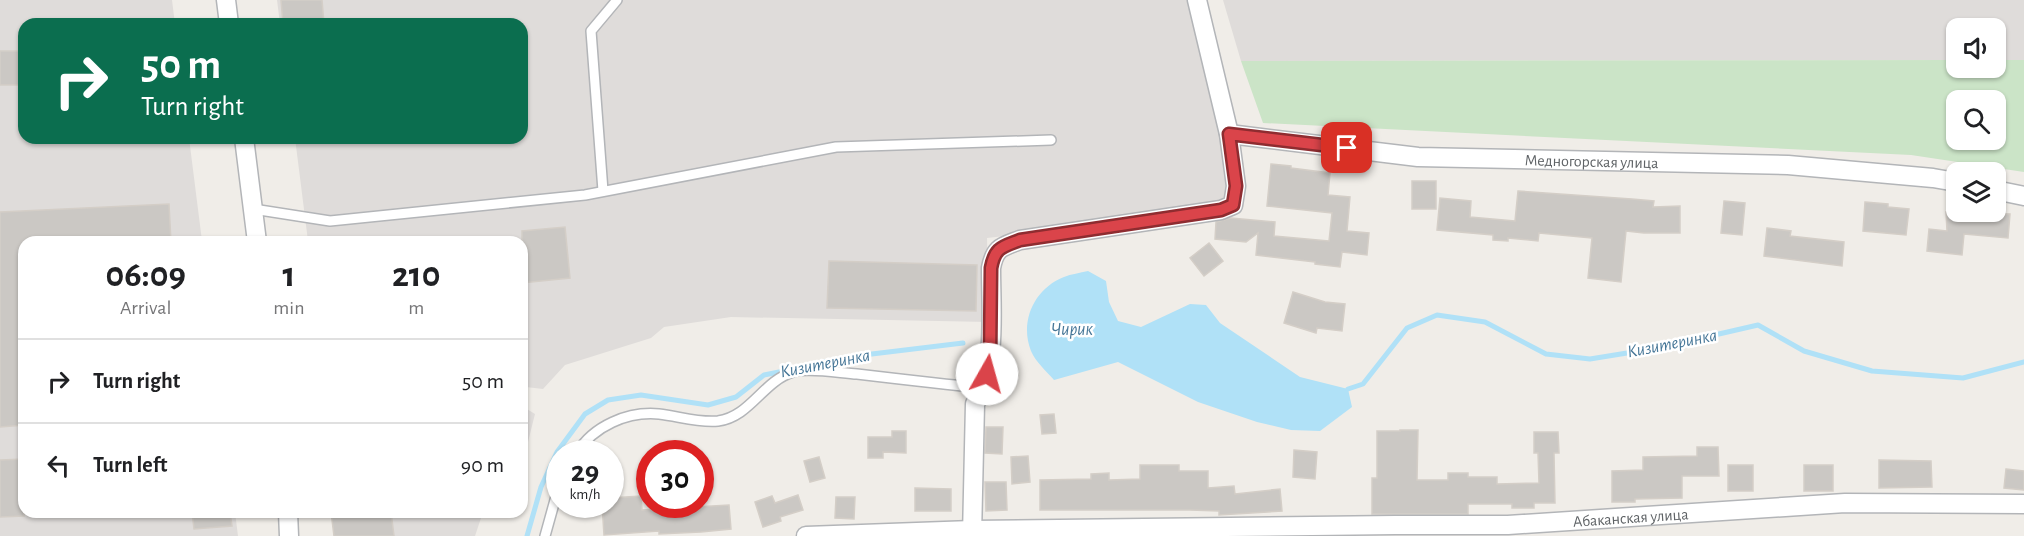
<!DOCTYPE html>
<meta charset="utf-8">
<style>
:root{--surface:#fff;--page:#f6f6f6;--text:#202124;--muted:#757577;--line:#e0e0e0}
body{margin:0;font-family:"Alegreya Sans",sans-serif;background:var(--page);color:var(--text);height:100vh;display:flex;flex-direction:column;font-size:22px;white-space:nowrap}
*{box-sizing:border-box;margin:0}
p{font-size:20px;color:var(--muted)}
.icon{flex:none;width:33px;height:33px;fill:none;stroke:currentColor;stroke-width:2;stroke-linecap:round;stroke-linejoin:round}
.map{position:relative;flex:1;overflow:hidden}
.drawer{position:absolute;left:18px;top:236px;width:510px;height:282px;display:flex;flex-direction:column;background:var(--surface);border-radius:18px;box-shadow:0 2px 4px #0004}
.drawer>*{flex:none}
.guide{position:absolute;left:18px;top:18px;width:510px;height:126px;border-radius:18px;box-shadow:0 2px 4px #0004;background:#0b6e4f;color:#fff;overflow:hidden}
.controls{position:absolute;left:1946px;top:18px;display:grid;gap:12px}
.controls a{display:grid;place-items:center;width:60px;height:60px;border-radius:12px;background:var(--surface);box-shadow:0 2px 4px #0004;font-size:30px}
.speed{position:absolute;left:546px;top:440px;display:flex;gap:12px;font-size:30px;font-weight:700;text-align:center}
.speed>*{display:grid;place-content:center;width:78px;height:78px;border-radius:50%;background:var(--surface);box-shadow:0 2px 4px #0004;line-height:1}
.speed small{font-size:15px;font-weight:400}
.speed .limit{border:9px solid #d22;background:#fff;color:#111}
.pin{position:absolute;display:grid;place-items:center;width:51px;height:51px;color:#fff;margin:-26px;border-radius:12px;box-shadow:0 3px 9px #0006}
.me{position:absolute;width:66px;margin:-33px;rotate:7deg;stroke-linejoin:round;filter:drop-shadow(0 0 4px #0008)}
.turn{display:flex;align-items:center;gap:21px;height:126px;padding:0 24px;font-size:27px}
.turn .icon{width:78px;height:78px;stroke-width:2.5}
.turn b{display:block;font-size:42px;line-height:51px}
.eta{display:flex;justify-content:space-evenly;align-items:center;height:102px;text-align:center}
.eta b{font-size:36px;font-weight:600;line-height:42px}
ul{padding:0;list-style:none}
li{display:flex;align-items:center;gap:18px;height:84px;padding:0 24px;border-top:2px solid var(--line)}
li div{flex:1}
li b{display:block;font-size:22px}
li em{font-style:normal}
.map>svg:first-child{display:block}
</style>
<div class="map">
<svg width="2024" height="536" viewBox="0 0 2024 536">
<rect width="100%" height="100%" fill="#f0ede8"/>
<g fill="#dfdcda">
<path d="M0 0H172L175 24H24V138H189L202 241 24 242V512H235L238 536H0Z"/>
<path d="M277 0H1199L1242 190 1212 213 987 238 989 322 731 317 664 327 651 338 565 365 543 389 526 387 522 400V242L308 241 295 138H522V24H280Z"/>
<path d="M1223 0H2024V60H1995V28H1956V60L1241 61Z"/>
<path d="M522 406 535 414 522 466Z"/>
<path d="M343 512H483L475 536H346Z"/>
</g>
<path fill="#cbe4c7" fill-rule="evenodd" d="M1956 60V68H1995V60H2024V172L1911 155 1263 123 1241 61ZM1956 100H1995V140H1956Z"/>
<path fill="#b0e1f7" d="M1088 271 1106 281 1109 302 1118 321 1141 327 1190 304 1206 305 1220 323 1300 377 1348 389 1352 407 1320 431 1291 430 1257 422 1198 402 1118 362 1054 380C1047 372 1035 361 1031 351 1019 321 1035 288 1064 277 1071 274 1080 273 1088 271Z"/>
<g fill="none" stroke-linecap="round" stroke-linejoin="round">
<g stroke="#b0e1f7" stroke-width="5">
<path d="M801 367 847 357 963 343"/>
<path d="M1348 389 1363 384 1407 328 1437 315 1485 322 1546 354 1590 359 1658 348 1758 325 1804 351 1872 371 1963 378 2024 362"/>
<path d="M527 536 541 487 557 452 585 414 608 400 641 395 708 405 736 397 764 375 789 370"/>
</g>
</g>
<g fill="#cbc8c4" stroke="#d4cec7" stroke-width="1.5">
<path d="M281 0H322L324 24H283Z"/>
<rect x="0" y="51" width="24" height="34"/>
<path d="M1271 164 1291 166V168L1330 173 1328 195 1350 197 1347 231 1369 233 1367 255 1342 252 1340 267 1315 264V262L1256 255 1258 233 1246 242 1215 239 1216 222 1231 218 1275 222 1274 236 1329 241 1332 213 1267 206Z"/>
<rect x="1412" y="181" width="24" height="28"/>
<path d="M1518 191 1632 199 1654 201 1653 207 1680 206V233H1644L1626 231 1621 282 1588 278 1592 238 1539 233 1538 241 1508 238V241L1493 240V235L1437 230 1440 198 1471 201 1470 217 1515 221Z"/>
<path d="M1724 201 1745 203 1742 235 1721 233Z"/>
<path d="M1865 202 1888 204V207L1909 209 1906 235 1863 231Z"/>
<path d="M169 204 171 242H24V425L0 427V212Z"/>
<path d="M1946 212 2010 214 2008 238 1964 234 1962 255 1927 251 1929 229 1947 231Z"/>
<path d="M565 227 570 278 522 283V231Z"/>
<path d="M1767 228 1791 231 1790 236 1844 242 1842 266 1764 256Z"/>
<path d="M1209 243 1223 261 1204 276 1190 258Z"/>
<path d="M829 261 977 265 976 311 827 308Z"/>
<path d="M1293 292 1325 302 1345 304 1342 331 1317 328 1316 333 1284 323Z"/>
<path d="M1054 414 1056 433 1042 434 1040 415Z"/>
<path d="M986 427H1003L1002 454 985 453Z"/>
<path d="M1400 430H1418L1417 480H1448V473H1468V477H1497V484L1539 483 1538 453H1534V432H1558L1559 453H1554L1555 503H1534V508H1512V504H1468V514H1372V478H1377V431H1400Z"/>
<path d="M892 431H906V453L883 452V458H868V437H892Z"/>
<path d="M1697 447H1718L1719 476H1682V498L1635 499V502H1612V471L1643 470V457L1697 456Z"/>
<path d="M1294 450 1317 452 1315 479 1293 477Z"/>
<path d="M1028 456 1030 482 1012 484 1011 457Z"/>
<path d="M819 457 825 478 810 482 804 461Z"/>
<path d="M24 459V516L0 517V460Z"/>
<path d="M1879 460 1931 461 1932 487 1879 488Z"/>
<path d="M1140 465H1179V471H1208V488L1234 486 1235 494 1280 489 1282 511 1219 515V511L1190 510H1040V480L1091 479V474L1109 473V480L1140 479Z"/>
<rect x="1728" y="465" width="25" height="26"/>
<rect x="1804" y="465" width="29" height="26"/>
<path d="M2006 469 2024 471V490L2004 488Z"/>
<path d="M985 482H1006L1007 510 986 511Z"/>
<path d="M915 488 951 489V511H915Z"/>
<path d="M798 495 803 510 780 517 781 521 763 527 755 502 772 496 775 503Z"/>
<path d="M641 496 642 510 729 505 731 529 701 532 659 534V531L604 535 602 504H610V498Z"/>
<path d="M836 497H855L854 519 835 518Z"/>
<path d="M192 512H230L232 526 194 529Z"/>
<path d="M331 512H391L394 536H334Z"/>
</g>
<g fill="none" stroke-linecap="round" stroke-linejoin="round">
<defs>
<g id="service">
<path d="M603 191 591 31 617 0"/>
<path d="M253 209 330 221 585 195 836 147 1051 140"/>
<path d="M577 453C593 426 628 411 659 414 678 416 698 423 718 421 750 417 763 381 793 372 808 367 840 373 857 374 899 379 941 384 984 388"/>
<path d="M545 536 560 482"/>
</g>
<g id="minor">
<path d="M226 0 229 24"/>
<path id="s1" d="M1229 134 1418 157 1788 165 1933 178 1956 182"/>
<path d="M244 138 257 242"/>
<path d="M1995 190 2024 196"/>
<path d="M288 512 289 536"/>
<path id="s2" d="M806 536 972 530 1395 525H1508L1845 503 2024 504"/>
<path d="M972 536 975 404C997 363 991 313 991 268 995 247 1002 247 1020 240L1221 210 1233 205 1236 186 1229 134 1197 0"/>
</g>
</defs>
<use href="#service" stroke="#b3b5b8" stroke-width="12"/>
<use href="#minor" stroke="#b3b5b8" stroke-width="21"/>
<use href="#service" stroke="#fff" stroke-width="9"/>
<use href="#minor" stroke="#fff" stroke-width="18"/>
</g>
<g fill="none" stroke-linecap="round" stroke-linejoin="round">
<defs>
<path id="route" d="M987 374 990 360 991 268C995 247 1002 247 1020 240L1221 210 1233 205 1236 186 1229 134 1347 148"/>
</defs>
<use href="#route" stroke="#8e2c30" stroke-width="15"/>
<use href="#route" stroke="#da444a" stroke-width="10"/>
</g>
<g text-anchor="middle" stroke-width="5" stroke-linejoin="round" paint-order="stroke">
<g font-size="16" fill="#5f6366" stroke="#fff">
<text dy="6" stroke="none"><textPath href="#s1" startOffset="364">Медногорская улица</textPath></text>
<text dy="6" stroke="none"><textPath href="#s2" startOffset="825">Абаканская улица</textPath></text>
</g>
<g font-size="18" font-style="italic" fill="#477798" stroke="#fff">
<text x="1072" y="335">Чирик</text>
<text transform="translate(1672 343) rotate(-11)" y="6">Кизитеринка</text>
<text transform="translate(825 363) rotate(-11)" y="6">Кизитеринка</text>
</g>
</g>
</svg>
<div class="controls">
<a><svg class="icon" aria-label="sound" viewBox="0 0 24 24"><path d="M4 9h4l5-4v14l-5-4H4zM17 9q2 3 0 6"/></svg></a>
<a><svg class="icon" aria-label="search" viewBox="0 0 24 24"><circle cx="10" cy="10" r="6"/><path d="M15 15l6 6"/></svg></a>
<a><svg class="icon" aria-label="layers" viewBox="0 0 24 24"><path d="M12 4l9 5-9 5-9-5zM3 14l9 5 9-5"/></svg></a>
</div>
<div class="speed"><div>29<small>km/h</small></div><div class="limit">30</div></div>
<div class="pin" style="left:1347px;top:148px;background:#d93025"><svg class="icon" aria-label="arrive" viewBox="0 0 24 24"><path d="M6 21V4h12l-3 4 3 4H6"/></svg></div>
<svg class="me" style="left:987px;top:374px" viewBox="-20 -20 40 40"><circle r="19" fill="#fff"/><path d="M0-13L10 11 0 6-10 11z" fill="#da444a"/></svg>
<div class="guide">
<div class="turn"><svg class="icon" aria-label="right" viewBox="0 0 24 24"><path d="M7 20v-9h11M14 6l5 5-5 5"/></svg><div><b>50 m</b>Turn right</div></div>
</div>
<section class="drawer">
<div class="eta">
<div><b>06:09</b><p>Arrival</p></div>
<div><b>1</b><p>min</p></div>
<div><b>210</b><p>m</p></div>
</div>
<ul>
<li><svg class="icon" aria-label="right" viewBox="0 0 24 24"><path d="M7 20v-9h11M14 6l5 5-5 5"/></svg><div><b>Turn right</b></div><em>50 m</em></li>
<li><svg class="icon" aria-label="left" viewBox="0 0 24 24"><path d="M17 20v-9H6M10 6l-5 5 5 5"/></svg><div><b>Turn left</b></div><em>90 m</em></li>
</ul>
</section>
</div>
